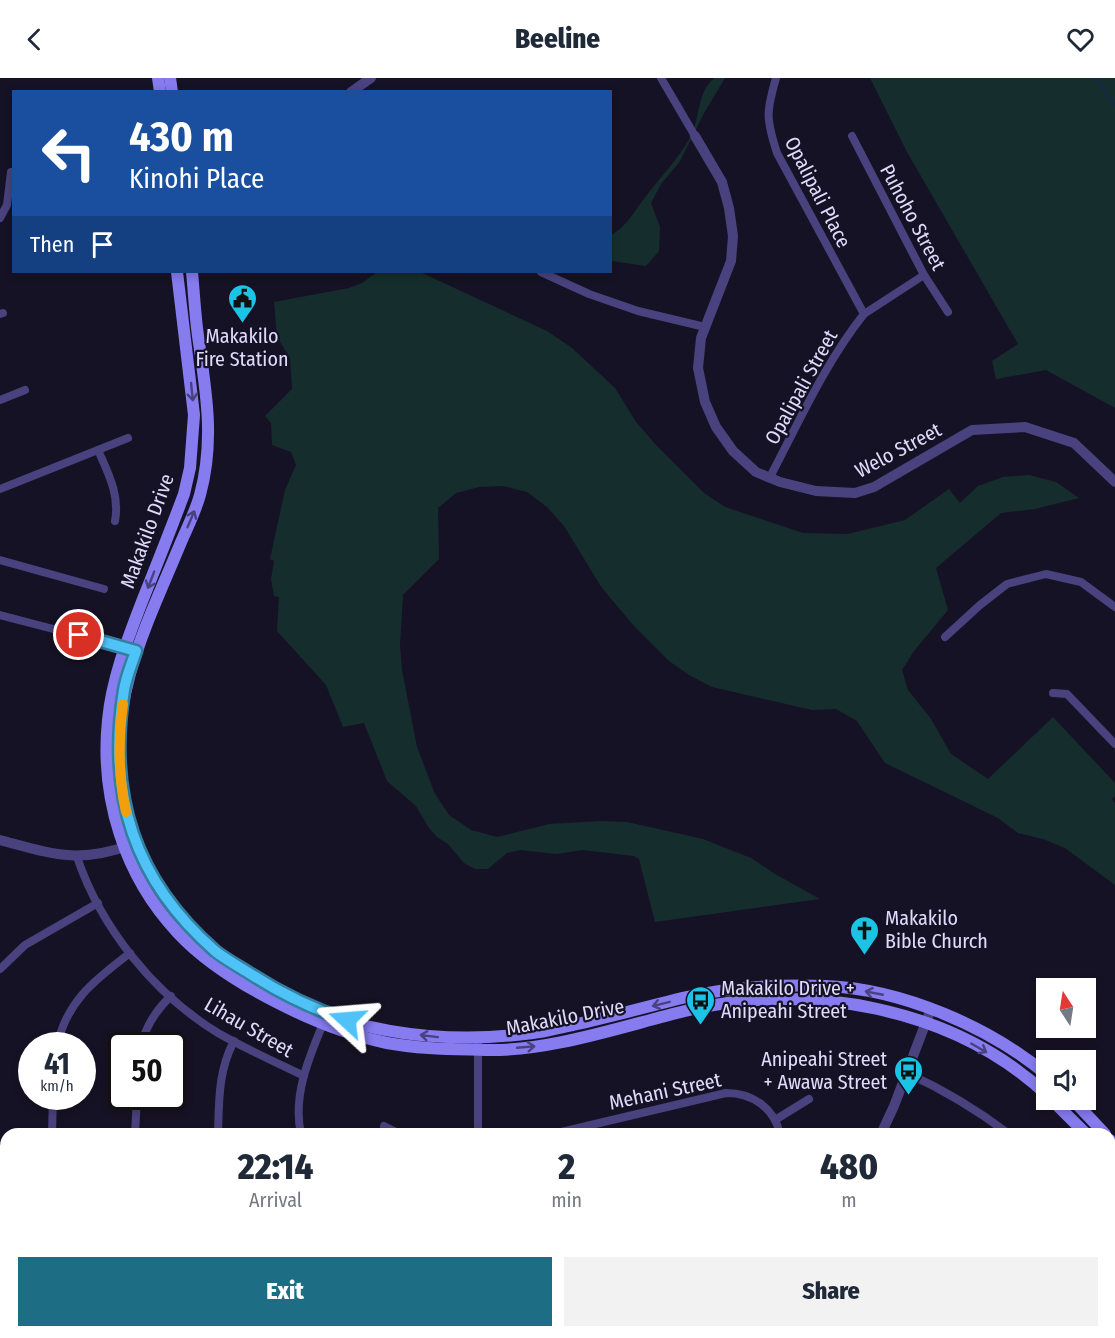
<!DOCTYPE html>
<style>
:root{--surface:#fff;--page:#f2f2f3;--text:#1f2937;--muted:#747a83;--accent:#1d6e85}
body{margin:0;font-family:"Fira Sans Condensed",sans-serif;background:var(--page);color:var(--text);height:100vh;display:flex;flex-direction:column;font-size:22px;white-space:nowrap}
*{box-sizing:border-box;margin:0}
p{font-size:20px;color:var(--muted)}
.icon{flex:none;width:33px;height:33px;fill:none;stroke:currentColor;stroke-width:2;stroke-linecap:round;stroke-linejoin:round}
.map{position:relative;flex:1;overflow:hidden}
.drawer{position:absolute;left:0px;top:1050px;width:1116px;height:210px;display:flex;flex-direction:column;background:var(--surface);border-radius:18px 18px 0 0;box-shadow:0 3px 9px #0003}
.drawer>*{flex:none}
.banner{position:absolute;left:12px;top:12px;width:600px;height:183px;border-radius:0px;box-shadow:0 3px 9px #0003;background:#1a4fa0;color:#fff;overflow:hidden}
.needle{width:39px;rotate:348deg}
.fabs{position:absolute;left:1036px;top:900px;display:grid;gap:12px}
.fabs a{display:grid;place-items:center;width:60px;height:60px;border-radius:0px;background:var(--surface);box-shadow:0 3px 9px #0003;font-size:30px}
.speed{position:absolute;left:18px;top:954px;display:flex;gap:12px;font-size:30px;font-weight:700;text-align:center}
.speed>*{display:grid;place-content:center;width:78px;height:78px;border-radius:50%;background:var(--surface);box-shadow:0 3px 9px #0003;line-height:1}
.speed small{font-size:15px;font-weight:400}
.speed .limit{border:3px solid #111;border-radius:9px;background:#fff;color:#111}
.pin{position:absolute;display:grid;place-items:center;width:51px;height:51px;color:#fff;margin:-26px;border:3px solid #fff;border-radius:50%;box-shadow:0 2px 6px #0007}
.me{position:absolute;width:66px;margin:-33px;rotate:289deg;stroke-linejoin:round;filter:drop-shadow(0 0 4px #0008)}
.turn{display:flex;align-items:center;gap:21px;height:126px;padding:0 18px;font-size:27px}
.turn .icon{width:78px;height:78px;stroke-width:2.5}
.turn b{display:block;font-size:42px;line-height:51px}
.then{display:flex;align-items:center;height:57px;padding:0 18px;background:#0003;gap:12px;font-size:22px}
.eta{display:flex;justify-content:space-evenly;align-items:center;height:102px;text-align:center}
.eta b{font-size:36px;font-weight:800;line-height:42px}
.cta{display:flex;gap:12px;margin-top:auto;padding:12px 18px}
.cta a{flex:1;height:69px;border-radius:0px;background:var(--accent);color:#fff;font-size:24px;font-weight:800;line-height:69px;text-align:center}
.cta a+a{background:var(--page);color:var(--text)}
header{display:flex;justify-content:space-between;align-items:center;height:78px;padding:0 18px;background:var(--surface);font-size:27px;font-weight:800}
.map>svg:first-child{display:block}
</style>
<header><svg class="icon" aria-label="back" viewBox="0 0 24 24"><path d="M15 5l-7 7 7 7"/></svg>Beeline<svg class="icon" aria-label="heart" viewBox="0 0 24 24"><path d="M12 20l-8-8c-3-5 5-10 8-4 3-6 11-1 8 4z"/></svg></header>
<div class="map">
<svg width="1115" height="1260" viewBox="0 0 1115 1260">
<rect width="100%" height="100%" fill="#161225"/>
<g fill="#162d2e">
<path d="M715 0H725L704 35 680 83 661 106 651 125 660 149 659 173 646 188 611 183 610 158C628 147 632 136 644 121 659 100 678 82 691 58 700 41 697 12 715 0Z"/>
<path d="M870 0H1115V330L1046 292 996 301 992 283 1018 266 907 74Z"/>
<path d="M377 194H420L547 253 572 270 615 310 636 344 656 367 704 415 725 429 803 455 848 456 905 442 949 411 960 425 978 408 1003 399 1029 397 1056 404 1079 420 1035 431 1001 435 936 490 948 532 914 573 902 592 908 612 931 641 951 676 988 701 1053 639 1115 705V718L1112 721 1115 725V807L1065 770 1043 761 1018 755 998 740 885 685 857 643 836 631 812 632 712 609 689 597 669 583 634 548 602 510 564 448 547 429 527 414 503 408 479 409 456 415 438 430 439 481 403 517 400 567 402 592 417 669 435 716 449 737 471 752 497 759 549 746 601 743 627 744 703 761 751 780 775 796 820 821 655 844 639 781 634 778 582 772 557 776 520 772 507 775 488 791H475L464 785 448 766 437 759 429 750 416 728 387 703 364 645 343 649 326 607 277 553 279 519 274 518 271 501 274 483 270 481 285 412 296 387 291 374 272 367 271 345 265 338 292 311 290 280 277 259 274 224 349 210 362 205Z"/>
<path d="M741 1254H778L786 1260H735Z"/>
</g>
<g fill="none" stroke-linecap="round" stroke-linejoin="round">
<path stroke="#16274a" stroke-width="2" d="M1096 0 1115 28"/>
<g stroke="#49427e" stroke-width="8">
<path d="M661 0 695 58"/>
<path d="M776 0C766 34 766 41 777 75L864 236"/>
<path d="M852 58 924 197 948 234"/>
<path d="M0 140 7 127 11 94"/>
<path d="M541 194 589 216 638 233 705 249"/>
<path d="M0 236 3 235"/>
<path d="M0 322 25 312"/>
<path d="M98 372C108 395 120 417 115 443"/>
<path d="M770 399C799 344 825 285 864 236L924 197"/>
<path d="M0 411 128 360"/>
<path d="M0 482 104 511"/>
<path d="M0 537 130 571"/>
<path d="M945 559 980 527 1007 506 1046 496 1081 504 1115 529"/>
<path d="M1053 615 1067 616 1115 666"/>
<path d="M77 779C101 850 154 916 218 955 246 971 275 984 304 998"/>
<path d="M0 891 25 867 98 825"/>
<path d="M478 966V1056"/>
<path d="M57 968C67 922 95 902 130 875"/>
<path d="M141 968C146 947 156 932 171 918"/>
<path d="M907 995C944 1012 976 1031 1009 1056"/>
<path d="M775 1042 809 1021"/>
<path d="M384 1048 400 1056"/>
<path d="M52 1056 53 1018"/>
<path d="M135 1056 137 1018"/>
<path d="M218 1056C219 1024 218 993 234 963"/>
<path d="M301 1056C292 1017 310 977 325 941"/>
<path d="M539 1056 557 1055 726 1015C753 1015 774 1030 780 1056"/>
<path d="M1110 1192 1115 1202"/>
<path d="M348 1254 349 1260"/>
<path d="M531 1254 534 1260"/>
<path d="M626 1254 629 1260"/>
<path d="M841 1254 846 1260"/>
<path d="M942 1254 946 1260"/>
<path d="M1042 1254 1046 1260"/>
<path d="M85 1260 89 1254"/>
<path d="M179 1260 182 1254"/>
<path d="M409 1260 414 1254"/>
</g>
<g stroke="#49427e" stroke-width="10">
<path d="M351 14 371 0"/>
<path d="M695 58 722 104 729 130 733 158 731 183 701 260 698 290 705 324 716 349 733 373 756 394 780 404 816 413 855 415 874 409 972 352 1025 349 1074 365 1115 404"/>
<path d="M0 762C53 776 77 786 131 767"/>
<path d="M881 1056 894 1028 931 931"/>
<path d="M0 1195 6 1198"/>
<path d="M113 1254 125 1260"/>
<path d="M725 1260 731 1254"/>
</g>
<g stroke="#877bf0" stroke-width="12">
<path d="M158 0 160 14"/>
<path d="M170 0 172 14"/>
<path d="M177 194 194 337 190 390 184 416C171 451 157 486 143 521 128 560 112 600 108 642 100 719 124 798 178 855 205 884 241 906 276 924 311 942 348 957 387 965 419 971 453 971 485 972 549 974 623 948 685 933 807 903 953 929 1047 1017"/>
<path d="M192 194C194 215 195 236 198 258 206 313 215 362 200 417 195 435 186 452 179 469 147 546 111 615 120 701 128 776 171 845 235 886 264 904 294 923 327 936 391 960 466 964 533 955 547 954 560 949 573 947 609 939 646 929 682 920 730 909 778 906 826 908 902 911 990 949 1047 997"/>
<path d="M1052 1022 1086 1056"/>
<path d="M1073 1022 1105 1056"/>
<path d="M1110 1062 1115 1067"/>
<path d="M1110 1086 1115 1094"/>
</g>
</g>
<defs><path id="oneway-shaft" d="M-6 0H5M1.5-3L5.5 0L1.5 3" fill="none" stroke-width="1.6" stroke-linecap="round" stroke-linejoin="round" transform="scale(1.5)"/></defs>
<g stroke="#494180">
<use href="#oneway-shaft" transform="translate(192 314) rotate(84)"/>
<use href="#oneway-shaft" transform="translate(191 441) rotate(-67)"/>
<use href="#oneway-shaft" transform="translate(151 502) rotate(111)"/>
<use href="#oneway-shaft" transform="translate(874 915) rotate(-169)"/>
<use href="#oneway-shaft" transform="translate(661 926) rotate(166)"/>
<use href="#oneway-shaft" transform="translate(429 958) rotate(-173)"/>
<use href="#oneway-shaft" transform="translate(526 969) rotate(-5)"/>
<use href="#oneway-shaft" transform="translate(979 970) rotate(30)"/>
</g>
<g fill="none" stroke-linecap="round" stroke-linejoin="round">
<defs>
<path id="route" d="M79 557 136 573C132 585 126 599 124 612 107 717 134 802 215 873 225 881 238 888 249 895 280 915 312 931 347 942"/>
</defs>
<use href="#route" stroke="#337fa1" stroke-width="15"/>
<use href="#route" stroke="#4fc3f7" stroke-width="10"/>
<path stroke="#f59e0b" stroke-width="10" d="M123 626C118 663 118 698 126 734"/>
</g>
<defs>
<symbol id="civic-pin" viewBox="-11 -11 22 30"><path d="M0 17L-7.5 6A9.5 9.5 0 1 1 7.5 6Z" fill="#1bc3e5" stroke="#161225"/><path d="M-.6-6.5H3V-4.5H.6V-3L4-1V1h2V6H-6V1h2V-1L-.6-3ZM-1.2 2.5V6h2.4V2.5Z" fill="#111"/></symbol>
<symbol id="church-pin" viewBox="-11 -11 22 30"><path d="M0 17L-7.5 6A9.5 9.5 0 1 1 7.5 6Z" fill="#1bc3e5" stroke="#161225"/><path d="M-1.2-6h2.4v3.5h3.3v2.4h-3.3V6h-2.4V-.1h-3.3v-2.4h3.3Z" fill="#111"/></symbol>
<symbol id="bus-pin" viewBox="-11 -11 22 30"><path d="M0 17L-7.5 6A9.5 9.5 0 1 1 7.5 6Z" fill="#1bc3e5" stroke="#161225"/><path d="M-5-6H5V4H4V6H2V4H-2V6H-4V4H-5ZM-3.5-4V0h7V-4ZM-3.5 1.2v1.5H-2V1.2ZM2 1.2v1.5H3.5V1.2Z" fill="#111"/></symbol>
</defs>
<g fill-rule="evenodd">
<use href="#civic-pin" x="226" y="204" width="33" height="45"/>
<use href="#church-pin" x="848" y="836" width="33" height="45"/>
<use href="#bus-pin" x="684" y="906" width="33" height="45"/>
<use href="#bus-pin" x="892" y="976" width="33" height="45"/>
</g>
<g text-anchor="middle" stroke-width="4.5" stroke-linejoin="round" paint-order="stroke">
<g font-size="20" fill="#e0dafb" stroke="#161225">
<text transform="translate(818 114) rotate(63)" y="7">Opalipali Place</text>
<text transform="translate(913 139) rotate(62)" y="7">Puhoho Street</text>
<text transform="translate(801 309) rotate(-61)" y="7">Opalipali Street</text>
<text transform="translate(898 372) rotate(-28)" y="7">Welo Street</text>
<text transform="translate(147 453) rotate(-70)" y="7">Makakilo Drive</text>
<text transform="translate(565 939) rotate(-11)" y="7">Makakilo Drive</text>
<text transform="translate(249 949) rotate(30)" y="7">Lihau Street</text>
<text transform="translate(665 1013) rotate(-12)" y="7">Mehani Street</text>
</g>
<g font-size="20" fill="#e0dafb" stroke="#161225" text-anchor="start">
<text x="242" y="265" text-anchor="middle">Makakilo<tspan x="242" dy="23">Fire Station</tspan></text>
<text x="885" y="847">Makakilo<tspan x="885" dy="23">Bible Church</tspan></text>
<text x="721" y="917">Makakilo Drive +<tspan x="721" dy="23">Anipeahi Street</tspan></text>
<text x="887" y="988" text-anchor="end">Anipeahi Street<tspan x="887" dy="23">+ Awawa Street</tspan></text>
</g>
</g>
</svg>
<div class="fabs">
<a><svg class="needle" viewBox="-14 -14 28 28"><path d="M0-13l5 13h-10z" fill="#e53935"/><path d="M0 13l5-13h-10z" fill="#747a83"/></svg></a>
<a><svg class="icon" aria-label="sound" viewBox="0 0 24 24"><path d="M4 9h4l5-4v14l-5-4H4zM17 9q2 3 0 6"/></svg></a>
</div>
<div class="speed"><div>41<small>km/h</small></div><div class="limit">50</div></div>
<div class="pin" style="left:79px;top:557px;background:#d93025"><svg class="icon" aria-label="arrive" viewBox="0 0 24 24"><path d="M6 21V4h12l-3 4 3 4H6"/></svg></div>
<svg class="me" style="left:347px;top:942px" viewBox="-20 -20 40 40"><path d="M0-17L14 15 0 8-14 15z" fill="#4fc3f7" stroke="#fff" stroke-width="4"/></svg>
<div class="banner">
<div class="turn"><svg class="icon" aria-label="left" viewBox="0 0 24 24"><path d="M17 20v-9H6M10 6l-5 5 5 5"/></svg><div><b>430 m</b>Kinohi Place</div></div>
<div class="then">Then<svg class="icon" aria-label="arrive" viewBox="0 0 24 24"><path d="M6 21V4h12l-3 4 3 4H6"/></svg></div>
</div>
<section class="drawer">
<div class="eta">
<div><b>22:14</b><p>Arrival</p></div>
<div><b>2</b><p>min</p></div>
<div><b>480</b><p>m</p></div>
</div>
<div class="cta"><a>Exit</a><a>Share</a></div>
</section>
</div>
